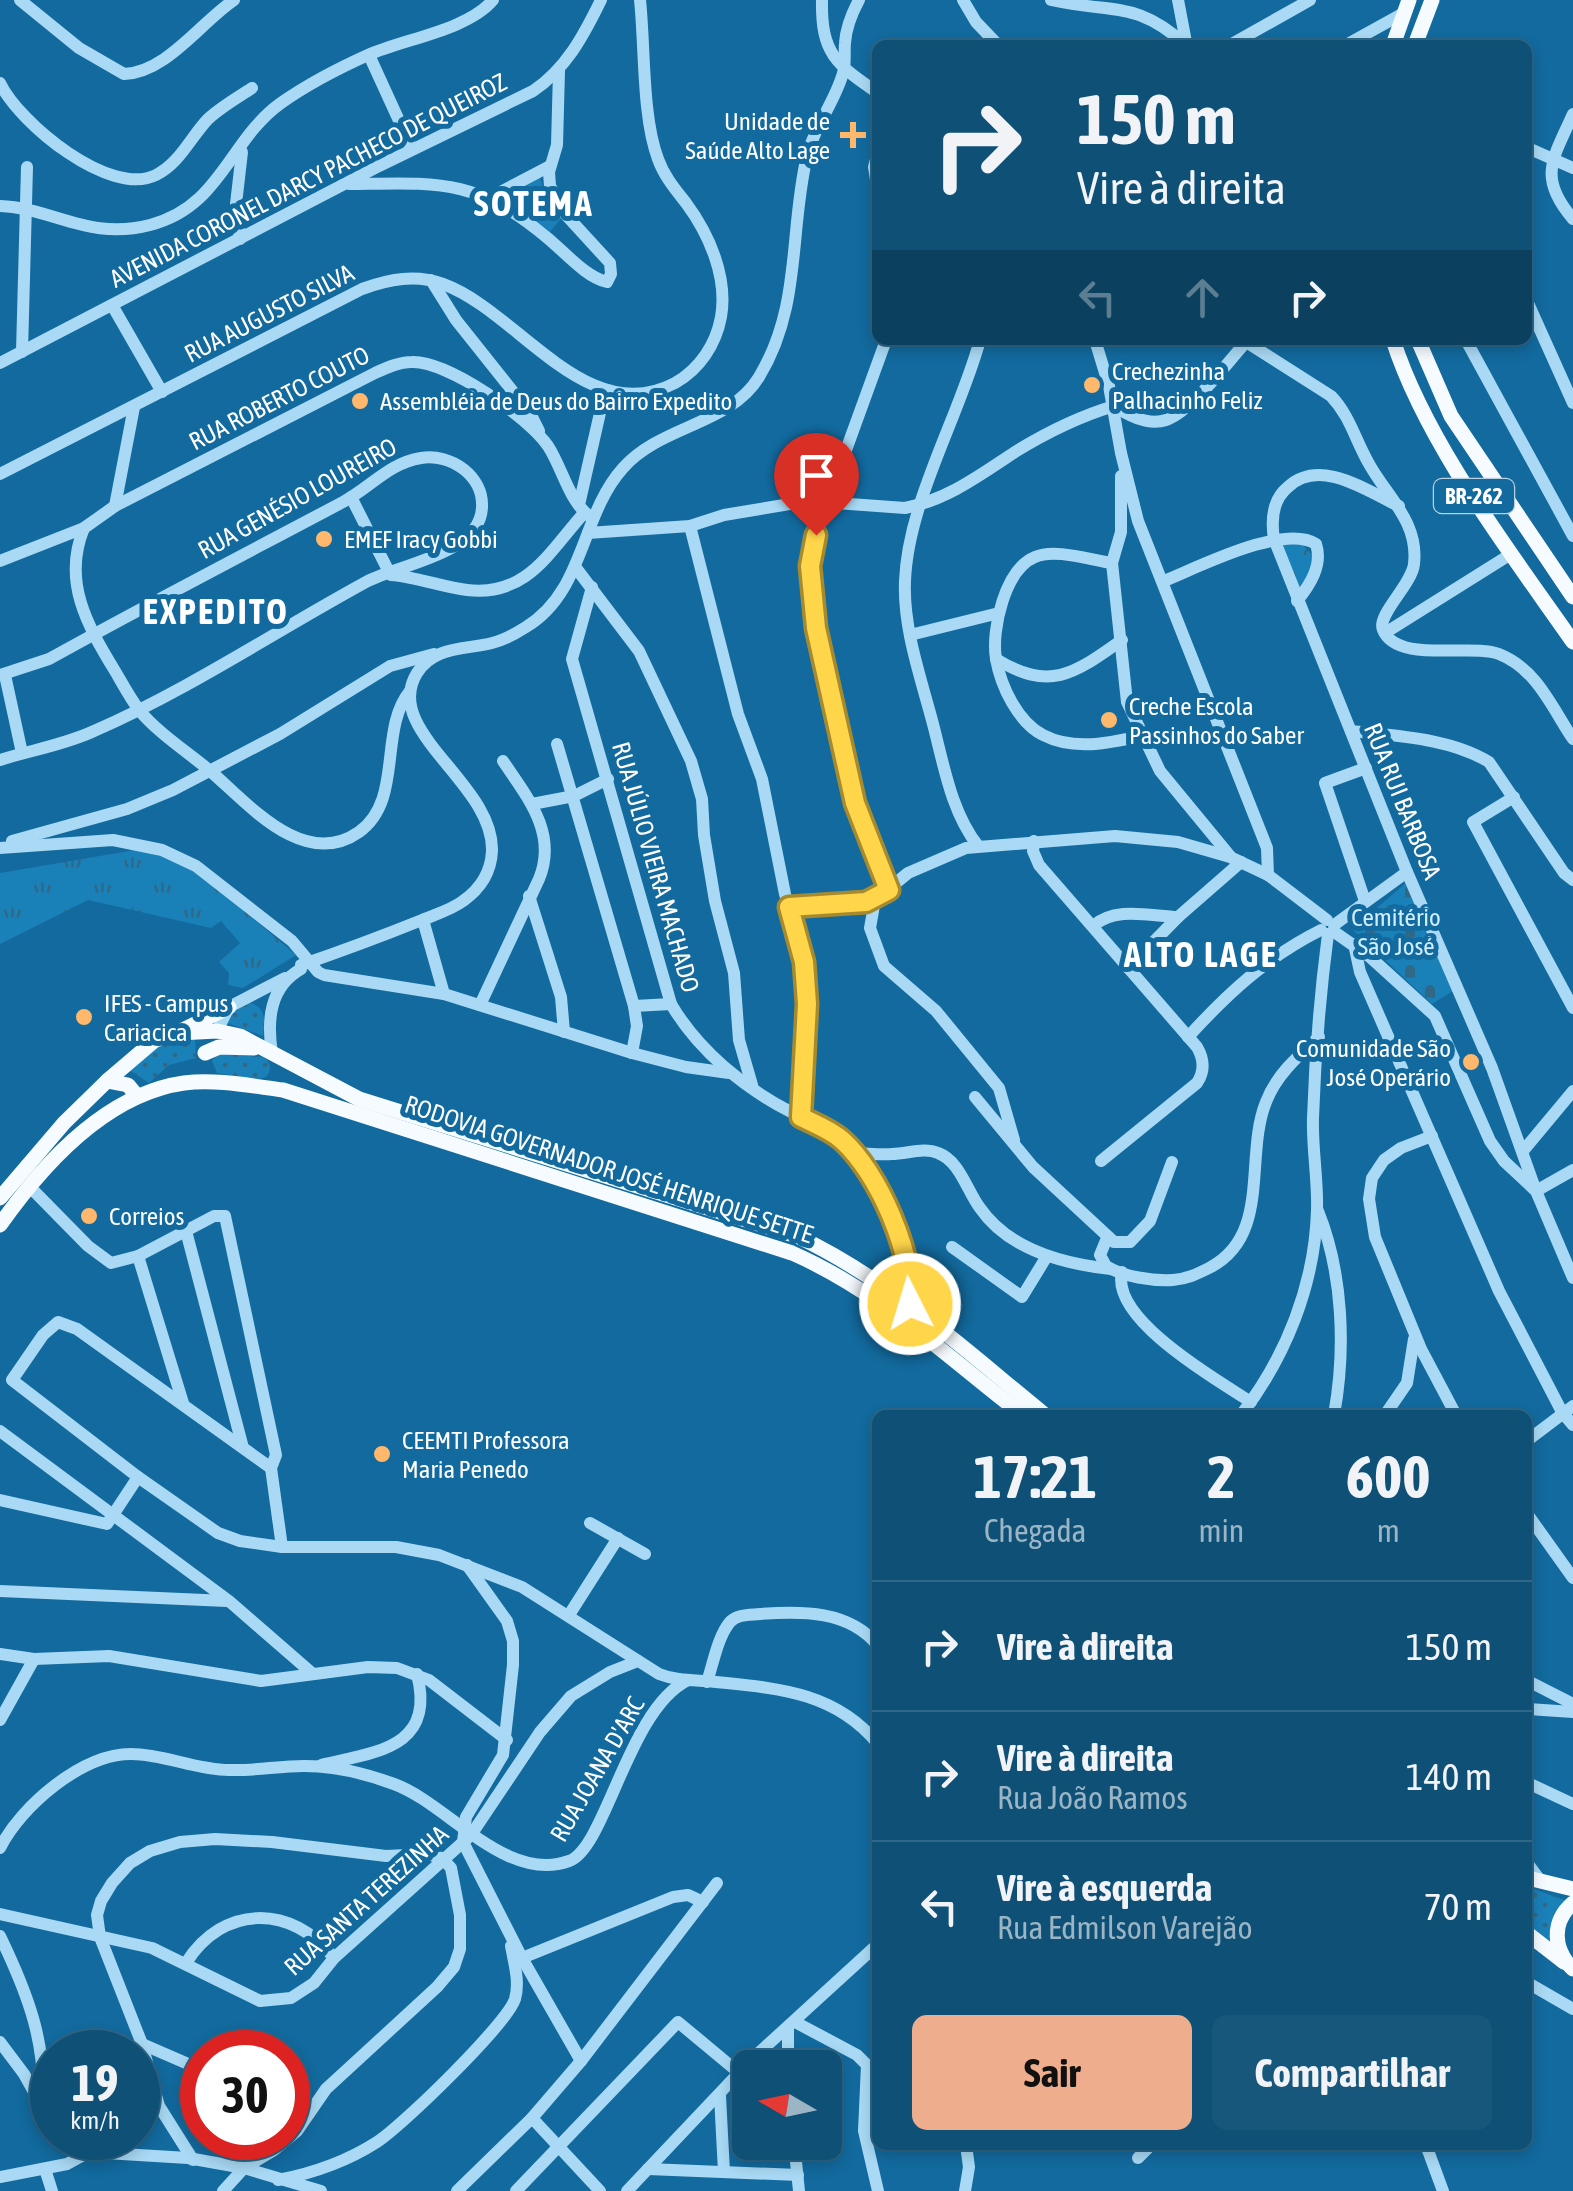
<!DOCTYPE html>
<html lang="pt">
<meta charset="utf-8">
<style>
:root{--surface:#0e5076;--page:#17577b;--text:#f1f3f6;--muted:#9bb5c5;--line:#2e6788;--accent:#eead8d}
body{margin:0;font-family:"Asap Condensed",sans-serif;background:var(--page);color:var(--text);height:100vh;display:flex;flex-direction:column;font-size:38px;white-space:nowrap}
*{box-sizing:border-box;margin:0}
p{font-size:32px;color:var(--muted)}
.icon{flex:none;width:55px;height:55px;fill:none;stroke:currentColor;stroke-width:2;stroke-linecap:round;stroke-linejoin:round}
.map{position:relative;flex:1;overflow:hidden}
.drawer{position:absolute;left:872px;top:1410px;width:660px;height:740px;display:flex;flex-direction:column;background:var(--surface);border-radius:15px;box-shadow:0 5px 15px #0003,0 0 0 2px var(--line)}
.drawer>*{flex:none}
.guide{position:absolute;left:872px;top:40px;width:660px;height:305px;border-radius:15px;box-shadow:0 5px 15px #0003,0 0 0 2px var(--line);background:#0e5076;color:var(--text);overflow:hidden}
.needle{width:65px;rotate:279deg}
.buttons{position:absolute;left:732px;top:2050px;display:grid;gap:20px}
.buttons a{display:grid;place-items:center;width:110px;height:110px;border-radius:15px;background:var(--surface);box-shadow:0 5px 15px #0003,0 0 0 2px var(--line);font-size:50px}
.speed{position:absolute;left:30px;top:2030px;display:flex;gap:20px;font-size:50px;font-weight:700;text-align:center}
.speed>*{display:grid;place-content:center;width:130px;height:130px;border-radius:50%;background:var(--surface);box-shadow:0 5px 15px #0003,0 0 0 2px var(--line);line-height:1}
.speed small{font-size:25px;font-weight:400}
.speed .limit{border:15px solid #d22;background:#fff;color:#111}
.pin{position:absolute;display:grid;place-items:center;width:85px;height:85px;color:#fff;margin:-102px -42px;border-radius:50% 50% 50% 0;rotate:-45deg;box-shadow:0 0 10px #0007}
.pin .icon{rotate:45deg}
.me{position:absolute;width:110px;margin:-55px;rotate:355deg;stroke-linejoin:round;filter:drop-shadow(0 0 8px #0008)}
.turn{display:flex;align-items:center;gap:35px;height:210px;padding:0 40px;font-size:45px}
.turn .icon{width:130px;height:130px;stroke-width:2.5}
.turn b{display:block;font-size:70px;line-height:85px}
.lanes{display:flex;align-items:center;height:95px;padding:0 40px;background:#0003;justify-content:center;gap:50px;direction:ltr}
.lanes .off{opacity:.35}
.eta{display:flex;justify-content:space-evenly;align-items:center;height:170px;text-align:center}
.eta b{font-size:60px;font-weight:700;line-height:70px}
.primary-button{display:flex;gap:20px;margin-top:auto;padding:20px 40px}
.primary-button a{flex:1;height:115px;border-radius:15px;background:var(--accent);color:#111;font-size:40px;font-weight:700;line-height:115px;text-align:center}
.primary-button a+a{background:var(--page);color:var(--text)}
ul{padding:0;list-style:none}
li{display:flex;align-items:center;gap:30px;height:130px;padding:0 40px;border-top:2px solid var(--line)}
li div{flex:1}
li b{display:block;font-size:38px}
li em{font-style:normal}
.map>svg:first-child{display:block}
</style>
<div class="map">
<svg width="1573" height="2191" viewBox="0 0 1573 2191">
<defs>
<pattern id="grass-tufts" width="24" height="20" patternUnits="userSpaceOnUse" patternTransform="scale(2.5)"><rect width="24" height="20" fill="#1a80b8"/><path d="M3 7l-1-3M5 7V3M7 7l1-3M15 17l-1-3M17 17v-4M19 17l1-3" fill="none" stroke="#306987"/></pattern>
<pattern id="cemetery-stones" width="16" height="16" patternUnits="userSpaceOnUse" patternTransform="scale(2.5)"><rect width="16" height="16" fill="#1a80b8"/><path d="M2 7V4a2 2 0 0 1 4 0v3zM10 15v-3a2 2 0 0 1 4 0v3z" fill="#306987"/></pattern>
<pattern id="park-crowns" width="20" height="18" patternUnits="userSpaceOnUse" patternTransform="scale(2.5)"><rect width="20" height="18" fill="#1a80b8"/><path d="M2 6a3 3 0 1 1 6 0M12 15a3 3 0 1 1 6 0" fill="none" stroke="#306987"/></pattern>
<pattern id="garden-dots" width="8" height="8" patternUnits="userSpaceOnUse" patternTransform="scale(2.5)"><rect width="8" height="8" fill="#1a80b8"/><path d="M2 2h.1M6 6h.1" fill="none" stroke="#306987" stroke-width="1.8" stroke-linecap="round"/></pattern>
</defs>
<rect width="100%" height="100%" fill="#126a9e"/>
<path fill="url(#grass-tufts)" d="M135 850 152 851 195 869 296 955 243 988 228 985 229 973 219 962 240 943 221 921 211 928 88 900 0 944V873Z"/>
<path fill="url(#cemetery-stones)" d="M1406 883 1453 991 1432 1004 1352 929Z"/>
<g fill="url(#park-crowns)">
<path d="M539 176 549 201 562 217 549 233 503 196Z"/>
<path d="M1302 544 1313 556 1308 577 1298 591 1281 545Z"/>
</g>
<g fill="url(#garden-dots)">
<path d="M248 1002C267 1007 265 1020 263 1036L225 1022 228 1014Z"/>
<path d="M175 1039H195L196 1058 169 1065 149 1083 129 1070 156 1047Z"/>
<path d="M218 1053 263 1057C271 1062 272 1070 266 1077L258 1079 217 1073 212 1061Z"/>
<path d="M1528 1887 1570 1902 1553 1950 1528 1925Z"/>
</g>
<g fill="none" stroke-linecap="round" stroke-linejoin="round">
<g stroke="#a9d9f4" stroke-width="12">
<path d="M20 0 79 48 124 74C167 72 200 23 234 0"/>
<path d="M822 0C821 54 836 64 878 93"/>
<path d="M963 0 976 22 998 45"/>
<path d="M1051 0C1115 14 1136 0 1186 45"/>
<path d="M1178 0 1186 42"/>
<path d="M1230 45 1310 0"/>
<path d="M1346 45 1402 14"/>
<path d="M369 55 412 149"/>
<path d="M0 83C19 123 110 198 156 175 180 163 190 138 208 119 221 107 237 98 252 88"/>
<path d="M1573 114C1553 159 1537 177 1573 219"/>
<path d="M1528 148 1573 168"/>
<path d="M878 152 874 167 878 192"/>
<path d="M349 184C436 183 474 177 545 236 563 250 585 277 607 282L611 274 610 263 566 215 550 186 549 172 557 145 559 71"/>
<path d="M491 197 550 166"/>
<path d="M0 206C53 208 89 241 150 225 221 207 229 140 281 103 308 84 339 68 368 55 404 39 468 30 493 0"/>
<path d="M240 239 236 204 242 152"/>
<path d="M431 280 456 320 530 413 539 431"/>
<path d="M1528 303 1573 403"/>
<path d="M112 305 162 392"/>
<path d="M886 340 821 519 810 566 816 627 855 803 889 891"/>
<path d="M1095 340 1109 386 1121 453 1138 521 1267 848 1268 875"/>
<path d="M1243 340 1331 396C1350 416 1355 439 1368 462 1386 496 1419 521 1414 564 1412 585 1376 615 1383 630 1397 664 1472 643 1499 654 1537 669 1552 708 1573 739"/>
<path d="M1466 340 1573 536"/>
<path d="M22 352 27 167"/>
<path d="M0 363 379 166 533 91C566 69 584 35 601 0"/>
<path d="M1114 406C1129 416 1148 426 1166 420 1191 412 1227 363 1246 342"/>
<path d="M0 474 362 289C389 279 416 274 443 284 518 311 586 430 675 383 700 369 716 344 721 317 728 277 709 234 686 203 675 189 664 176 658 159 642 117 645 46 640 0"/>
<path d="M1121 476V532L1112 563 1127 702 1160 771 1230 856"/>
<path d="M351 497 389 572"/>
<path d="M579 505 605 391"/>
<path d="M115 506 134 407"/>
<path d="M1399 506C1367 491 1320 457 1288 487 1272 500 1271 520 1274 539L1407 872 1492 1068 1536 1191 1573 1170"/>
<path d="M690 526 738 714 762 779 785 894 804 962 807 1004 801 1117"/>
<path d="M84 528C62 581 87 625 115 671 122 683 130 698 139 710 157 732 186 751 209 770 247 802 303 871 359 832 404 800 378 730 410 691"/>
<path d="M588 533 690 526 724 515 808 501 905 508C947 500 980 475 1015 452 1044 434 1081 416 1114 406"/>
<path d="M0 561 84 528 115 506 375 373C386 368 399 362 412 362 448 361 528 417 548 446 563 469 569 503 592 518"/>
<path d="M1112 563C1090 560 1055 548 1035 557 1005 569 991 630 996 659 1001 687 1018 722 1043 735 1074 751 1109 743 1141 736"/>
<path d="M576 568 639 651 691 761 702 799 704 835 715 901 734 973 739 1040 752 1085"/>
<path d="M391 575C417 577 442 587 467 590 527 597 549 552 584 513"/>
<path d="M1164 581C1199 567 1284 523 1316 544 1323 565 1310 585 1297 601"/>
<path d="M592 587 572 659 671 1004C698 1050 744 1088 791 1112 808 1121 831 1128 845 1142 881 1179 914 1253 910 1304"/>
<path d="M1385 633 1511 554"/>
<path d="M910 635 999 613"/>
<path d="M996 659C1050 692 1074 674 1122 640"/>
<path d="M0 675 49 659C146 605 245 554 343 502 371 487 389 463 421 458 451 453 484 476 482 508 479 555 399 564 366 582 276 631 188 690 94 731 64 745 31 750 0 760"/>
<path d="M5 675 22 753"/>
<path d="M1351 731C1396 736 1450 738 1489 762L1564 873 1573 880"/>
<path d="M557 744 634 1006 637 1026 632 1053"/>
<path d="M1514 797 1473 822 1573 1008"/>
<path d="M532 804 574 796 608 779"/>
<path d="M12 841 127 809 173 790 280 734 390 666 434 654"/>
<path d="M1034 841 1033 851 1039 865 1197 1047C1204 1059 1205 1071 1197 1083L1101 1161"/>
<path d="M978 846C951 811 944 766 933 724 921 678 903 629 905 581 908 502 959 417 980 340"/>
<path d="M0 848 113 840 162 850 196 866 292 941 318 972 324 975 444 994 632 1053 686 1067 729 1073"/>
<path d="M529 896 561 997 564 1032"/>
<path d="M875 900 870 928 884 966 936 1011 999 1088 1014 1140"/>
<path d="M1365 901 1325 783 1366 768"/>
<path d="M789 907 875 900 908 873 966 848 1115 836 1178 842 1230 857 1268 875 1327 920"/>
<path d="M423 920 444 994"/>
<path d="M1334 925 1407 872"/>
<path d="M1093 926C1115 906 1150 916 1178 917"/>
<path d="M1333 931 1370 957 1435 1016 1490 1141 1504 1161 1536 1191 1573 1278"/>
<path d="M1354 944 1360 972 1499 1291 1562 1412 1573 1425"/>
<path d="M1128 968 1178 917 1241 862"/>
<path d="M480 1005 539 879C558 833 527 797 503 761"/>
<path d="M634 1006 671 1004"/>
<path d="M217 1031 229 1007 285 978"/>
<path d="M1188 1037C1228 993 1267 957 1321 930"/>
<path d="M272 1054C267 1021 269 987 301 969V965C342 951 382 936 422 920 436 914 451 910 463 901 480 889 491 872 492 851 494 783 381 731 417 673 434 646 464 650 492 643 504 640 515 634 526 627 585 591 580 516 623 468 661 425 730 425 759 377 802 306 789 231 807 156 814 127 835 102 843 73 846 63 844 53 845 43 846 28 852 13 859 0"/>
<path d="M975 1097 1033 1167 1114 1242H1130L1150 1221 1172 1162"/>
<path d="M1432 1136 1401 1148 1384 1160 1372 1178 1369 1199 1375 1237 1421 1349 1456 1415"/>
<path d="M1523 1151 1573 1091"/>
<path d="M853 1153C866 1153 879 1155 892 1154 907 1154 924 1147 938 1153 960 1161 967 1191 980 1208 1009 1250 1063 1264 1111 1269"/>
<path d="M29 1186 88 1246 111 1263 138 1256 214 1216H225L276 1455 271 1468 282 1547"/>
<path d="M1318 1211C1343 1273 1346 1349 1334 1415"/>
<path d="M186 1231 242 1444"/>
<path d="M1107 1238 1100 1255 1106 1266C1123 1277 1153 1281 1173 1280 1187 1279 1197 1274 1209 1268 1272 1236 1244 1156 1266 1102 1276 1075 1298 1056 1319 1037"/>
<path d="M952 1247 1022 1297 1047 1256"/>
<path d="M138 1256 183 1403"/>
<path d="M1122 1272C1110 1319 1217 1380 1251 1402"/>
<path d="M1241 1415C1286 1357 1315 1284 1317 1210 1318 1179 1312 1149 1313 1118 1315 1057 1320 995 1328 934"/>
<path d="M1385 1415 1407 1383 1414 1339"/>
<path d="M0 1431 229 1601 313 1674"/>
<path d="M1528 1440 1573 1406"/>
<path d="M271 1468 77 1329 58 1322 43 1335 12 1380 138 1477 218 1533 240 1541 282 1547H396L439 1555 522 1587 659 1674C674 1680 689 1680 706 1681 771 1688 833 1689 878 1744"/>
<path d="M0 1500 107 1524 138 1477"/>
<path d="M1528 1515 1573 1578"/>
<path d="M590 1523 645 1554"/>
<path d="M467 1565 507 1621 513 1641V1665L503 1755 466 1817 463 1842 522 1958 581 2061"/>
<path d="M0 1591 227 1601"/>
<path d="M569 1615 618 1538"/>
<path d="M0 1654 34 1659 109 1656 261 1681 368 1667 397 1668 429 1680 507 1740"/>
<path d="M1528 1681 1573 1704"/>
<path d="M707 1682C713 1664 718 1636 730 1622 737 1614 750 1615 760 1614 801 1611 850 1610 878 1646"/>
<path d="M1528 1709 1573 1712"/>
<path d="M0 1720 34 1659"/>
<path d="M321 1765C376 1752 436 1748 417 1674"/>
<path d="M1528 1783 1573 1804"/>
<path d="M0 1848C21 1806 82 1754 131 1754 164 1754 196 1770 229 1770 254 1771 279 1766 304 1766 333 1766 367 1774 394 1784 447 1803 506 1884 569 1861 606 1848 628 1709 688 1680"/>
<path d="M1528 1864 1540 1880"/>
<path d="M0 1914 152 1948 260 2001 291 1998 314 1983 334 1958 471 1835 540 1732 571 1696 610 1672 638 1661"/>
<path d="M0 1936C27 1992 48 2045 42 2108"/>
<path d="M522 1958 673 1897 688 1895 703 1902"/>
<path d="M186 1963C223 1904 292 1904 334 1958"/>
<path d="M1528 1983 1573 2009"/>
<path d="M795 2022 857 2055 867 2065 864 2131 878 2191"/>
<path d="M0 2042 24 2074 52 2124"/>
<path d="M142 2044 202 2070"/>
<path d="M788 2068V2029"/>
<path d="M720 2096 724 2172"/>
<path d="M532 2118 600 2191"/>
<path d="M64 2138 89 2152 188 2158 244 2168 321 2191"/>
<path d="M794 2142 799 2191"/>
<path d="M1426 2145 1443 2191"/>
<path d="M1138 2158 1151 2145"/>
<path d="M193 2160 159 2106 142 2044 100 1937 97 1915 101 1901 112 1883 130 1863 150 1851 180 1842 215 1839 272 1842 386 1856 426 1854 442 1858 451 1868 460 1915V1949L454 1967 437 1987 326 2089 297 2131 274 2150 244 2168 223 2191"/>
<path d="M45 2169 52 2191"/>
<path d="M648 2169 798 2175"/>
<path d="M0 2177 67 2164 89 2152"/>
<path d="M278 2180C314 2173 346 2162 377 2142 402 2126 507 2024 515 1999 520 1982 514 1963 511 1946"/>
<path d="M457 2191 532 2118 581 2061 717 1883"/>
<path d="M516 2191 678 2022 750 2082"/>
<path d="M627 2191 751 2060 878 1944"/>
<path d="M965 2191 969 2167 966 2145"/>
</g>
<g stroke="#f6fbff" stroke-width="15">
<path d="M1393 45 1409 0"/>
<path d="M1415 45 1432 0"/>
<path d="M1393 340C1426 443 1511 553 1573 642"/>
<path d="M1418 340 1451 416 1573 597"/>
<path d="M183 1030 229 1007"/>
<path d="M205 1053 219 1047 254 1048"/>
<path d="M107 1081 128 1085 137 1096"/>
<path d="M0 1198 64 1123 107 1081 155 1040 179 1033 217 1031 240 1036 359 1099 797 1236C891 1281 965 1350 1045 1415"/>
<path d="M0 1225C43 1164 106 1094 184 1083 217 1079 251 1086 283 1090L792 1253C881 1292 947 1357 1023 1415"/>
<path d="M1528 1878 1573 1889"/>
<path d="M1528 1934 1564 1962"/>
<path d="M1573 1969C1553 1950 1551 1922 1573 1903"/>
</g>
</g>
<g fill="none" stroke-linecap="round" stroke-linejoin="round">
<defs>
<path id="route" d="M816 535 810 566 816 628 855 803 889 890 866 902 789 907 804 962 807 1004 801 1117C815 1124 831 1130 842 1140 879 1173 914 1255 910 1304"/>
</defs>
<use href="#route" stroke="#a68a30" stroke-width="25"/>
<use href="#route" stroke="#ffd54a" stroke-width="18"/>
</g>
<g fill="#ffb86c" stroke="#126a9e" stroke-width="4">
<path d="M848 120h10v10h10v10h-10v10h-10v-10h-10v-10h10z"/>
<circle cx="1092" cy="385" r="10"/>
<circle cx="360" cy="401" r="10"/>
<circle cx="324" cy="539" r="10"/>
<circle cx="1109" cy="720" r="10"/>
<circle cx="84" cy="1017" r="10"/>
<circle cx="1471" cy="1062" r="10"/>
<circle cx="89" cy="1216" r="10"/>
<circle cx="382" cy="1454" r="10"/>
</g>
<g text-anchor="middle" stroke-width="10" stroke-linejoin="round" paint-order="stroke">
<rect fill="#126a9e" stroke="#b8d2e2" stroke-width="2.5" x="1434" y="479" width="80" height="34" rx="8"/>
<g font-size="22" font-weight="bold" fill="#fff">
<text x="1474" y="504">BR-262</text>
</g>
<g font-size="25" fill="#fff" stroke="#126a9e" text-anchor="start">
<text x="830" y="130" text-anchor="end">Unidade de<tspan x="830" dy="29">Saúde Alto Lage</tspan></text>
<text x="1112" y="380">Crechezinha<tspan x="1112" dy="29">Palhacinho Feliz</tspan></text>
<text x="380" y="410">Assembléia de Deus do Bairro Expedito</text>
<text x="344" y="548">EMEF Iracy Gobbi</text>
<text x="1129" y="715">Creche Escola<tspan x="1129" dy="29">Passinhos do Saber</tspan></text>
<text x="104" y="1012">IFES - Campus<tspan x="104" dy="29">Cariacica</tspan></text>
<text x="1451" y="1057" text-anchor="end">Comunidade São<tspan x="1451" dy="29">José Operário</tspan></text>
<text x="109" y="1225">Correios</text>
<text x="402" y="1449">CEEMTI Professora<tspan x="402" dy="29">Maria Penedo</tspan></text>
</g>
<g font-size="25" fill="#fff" stroke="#126a9e">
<text transform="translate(308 180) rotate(-27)" y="9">AVENIDA CORONEL DARCY PACHECO DE QUEIROZ</text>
<text transform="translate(269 313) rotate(-27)" y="9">RUA AUGUSTO SILVA</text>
<text transform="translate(279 398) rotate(-27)" y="9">RUA ROBERTO COUTO</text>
<text transform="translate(297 498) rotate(-29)" y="9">RUA GENÉSIO LOUREIRO</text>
<text transform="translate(1403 801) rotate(68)" y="9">RUA RUI BARBOSA</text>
<text transform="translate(656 867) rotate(74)" y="9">RUA JÚLIO VIEIRA MACHADO</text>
<text transform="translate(609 1169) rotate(18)" y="9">RODOVIA GOVERNADOR JOSÉ HENRIQUE SETTE</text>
<text transform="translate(597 1769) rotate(-60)" y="9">RUA JOANA D'ARC</text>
<text transform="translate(366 1900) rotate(-42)" y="9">RUA SANTA TEREZINHA</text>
</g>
<g font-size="25" fill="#d1eefe" stroke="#126a9e">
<text x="1396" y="926">Cemitério<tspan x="1396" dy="29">São José</tspan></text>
</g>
<g font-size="35" font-weight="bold" letter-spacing="2.5" fill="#fff" stroke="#126a9e">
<text x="534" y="216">SOTEMA</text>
<text x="216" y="624">EXPEDITO</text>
<text x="1201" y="967">ALTO LAGE</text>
</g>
</g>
</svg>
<div class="buttons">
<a><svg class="needle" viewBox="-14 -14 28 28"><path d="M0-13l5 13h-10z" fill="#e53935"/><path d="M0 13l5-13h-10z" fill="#9bb5c5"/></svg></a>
</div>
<div class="speed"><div>19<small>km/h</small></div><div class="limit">30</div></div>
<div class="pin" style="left:816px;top:535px;background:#d93025"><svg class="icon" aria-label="arrive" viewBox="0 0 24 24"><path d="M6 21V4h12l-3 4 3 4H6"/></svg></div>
<svg class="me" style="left:910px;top:1304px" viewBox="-20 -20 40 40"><circle r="17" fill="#ffd54a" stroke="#fff" stroke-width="3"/><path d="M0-11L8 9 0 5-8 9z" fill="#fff"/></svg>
<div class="guide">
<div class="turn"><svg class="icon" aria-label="right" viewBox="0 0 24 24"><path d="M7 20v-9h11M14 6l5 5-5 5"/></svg><div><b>150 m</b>Vire à direita</div></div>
<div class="lanes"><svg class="icon off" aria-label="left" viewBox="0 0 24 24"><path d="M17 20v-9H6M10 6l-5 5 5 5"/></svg><svg class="icon off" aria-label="ahead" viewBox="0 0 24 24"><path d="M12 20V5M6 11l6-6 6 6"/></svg><svg class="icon" aria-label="right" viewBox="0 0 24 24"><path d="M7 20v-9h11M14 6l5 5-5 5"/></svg></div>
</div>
<section class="drawer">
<div class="eta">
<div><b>17:21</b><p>Chegada</p></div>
<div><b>2</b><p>min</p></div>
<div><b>600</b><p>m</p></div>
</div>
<ul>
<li><svg class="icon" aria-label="right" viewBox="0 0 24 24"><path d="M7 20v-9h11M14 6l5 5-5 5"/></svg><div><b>Vire à direita</b></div><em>150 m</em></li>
<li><svg class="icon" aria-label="right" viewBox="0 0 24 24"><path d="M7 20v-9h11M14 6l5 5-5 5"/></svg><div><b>Vire à direita</b><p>Rua João Ramos</p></div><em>140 m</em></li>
<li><svg class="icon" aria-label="left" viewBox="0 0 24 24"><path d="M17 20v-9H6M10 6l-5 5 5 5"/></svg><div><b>Vire à esquerda</b><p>Rua Edmilson Varejão</p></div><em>70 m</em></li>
</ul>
<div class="primary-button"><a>Sair</a><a>Compartilhar</a></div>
</section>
</div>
